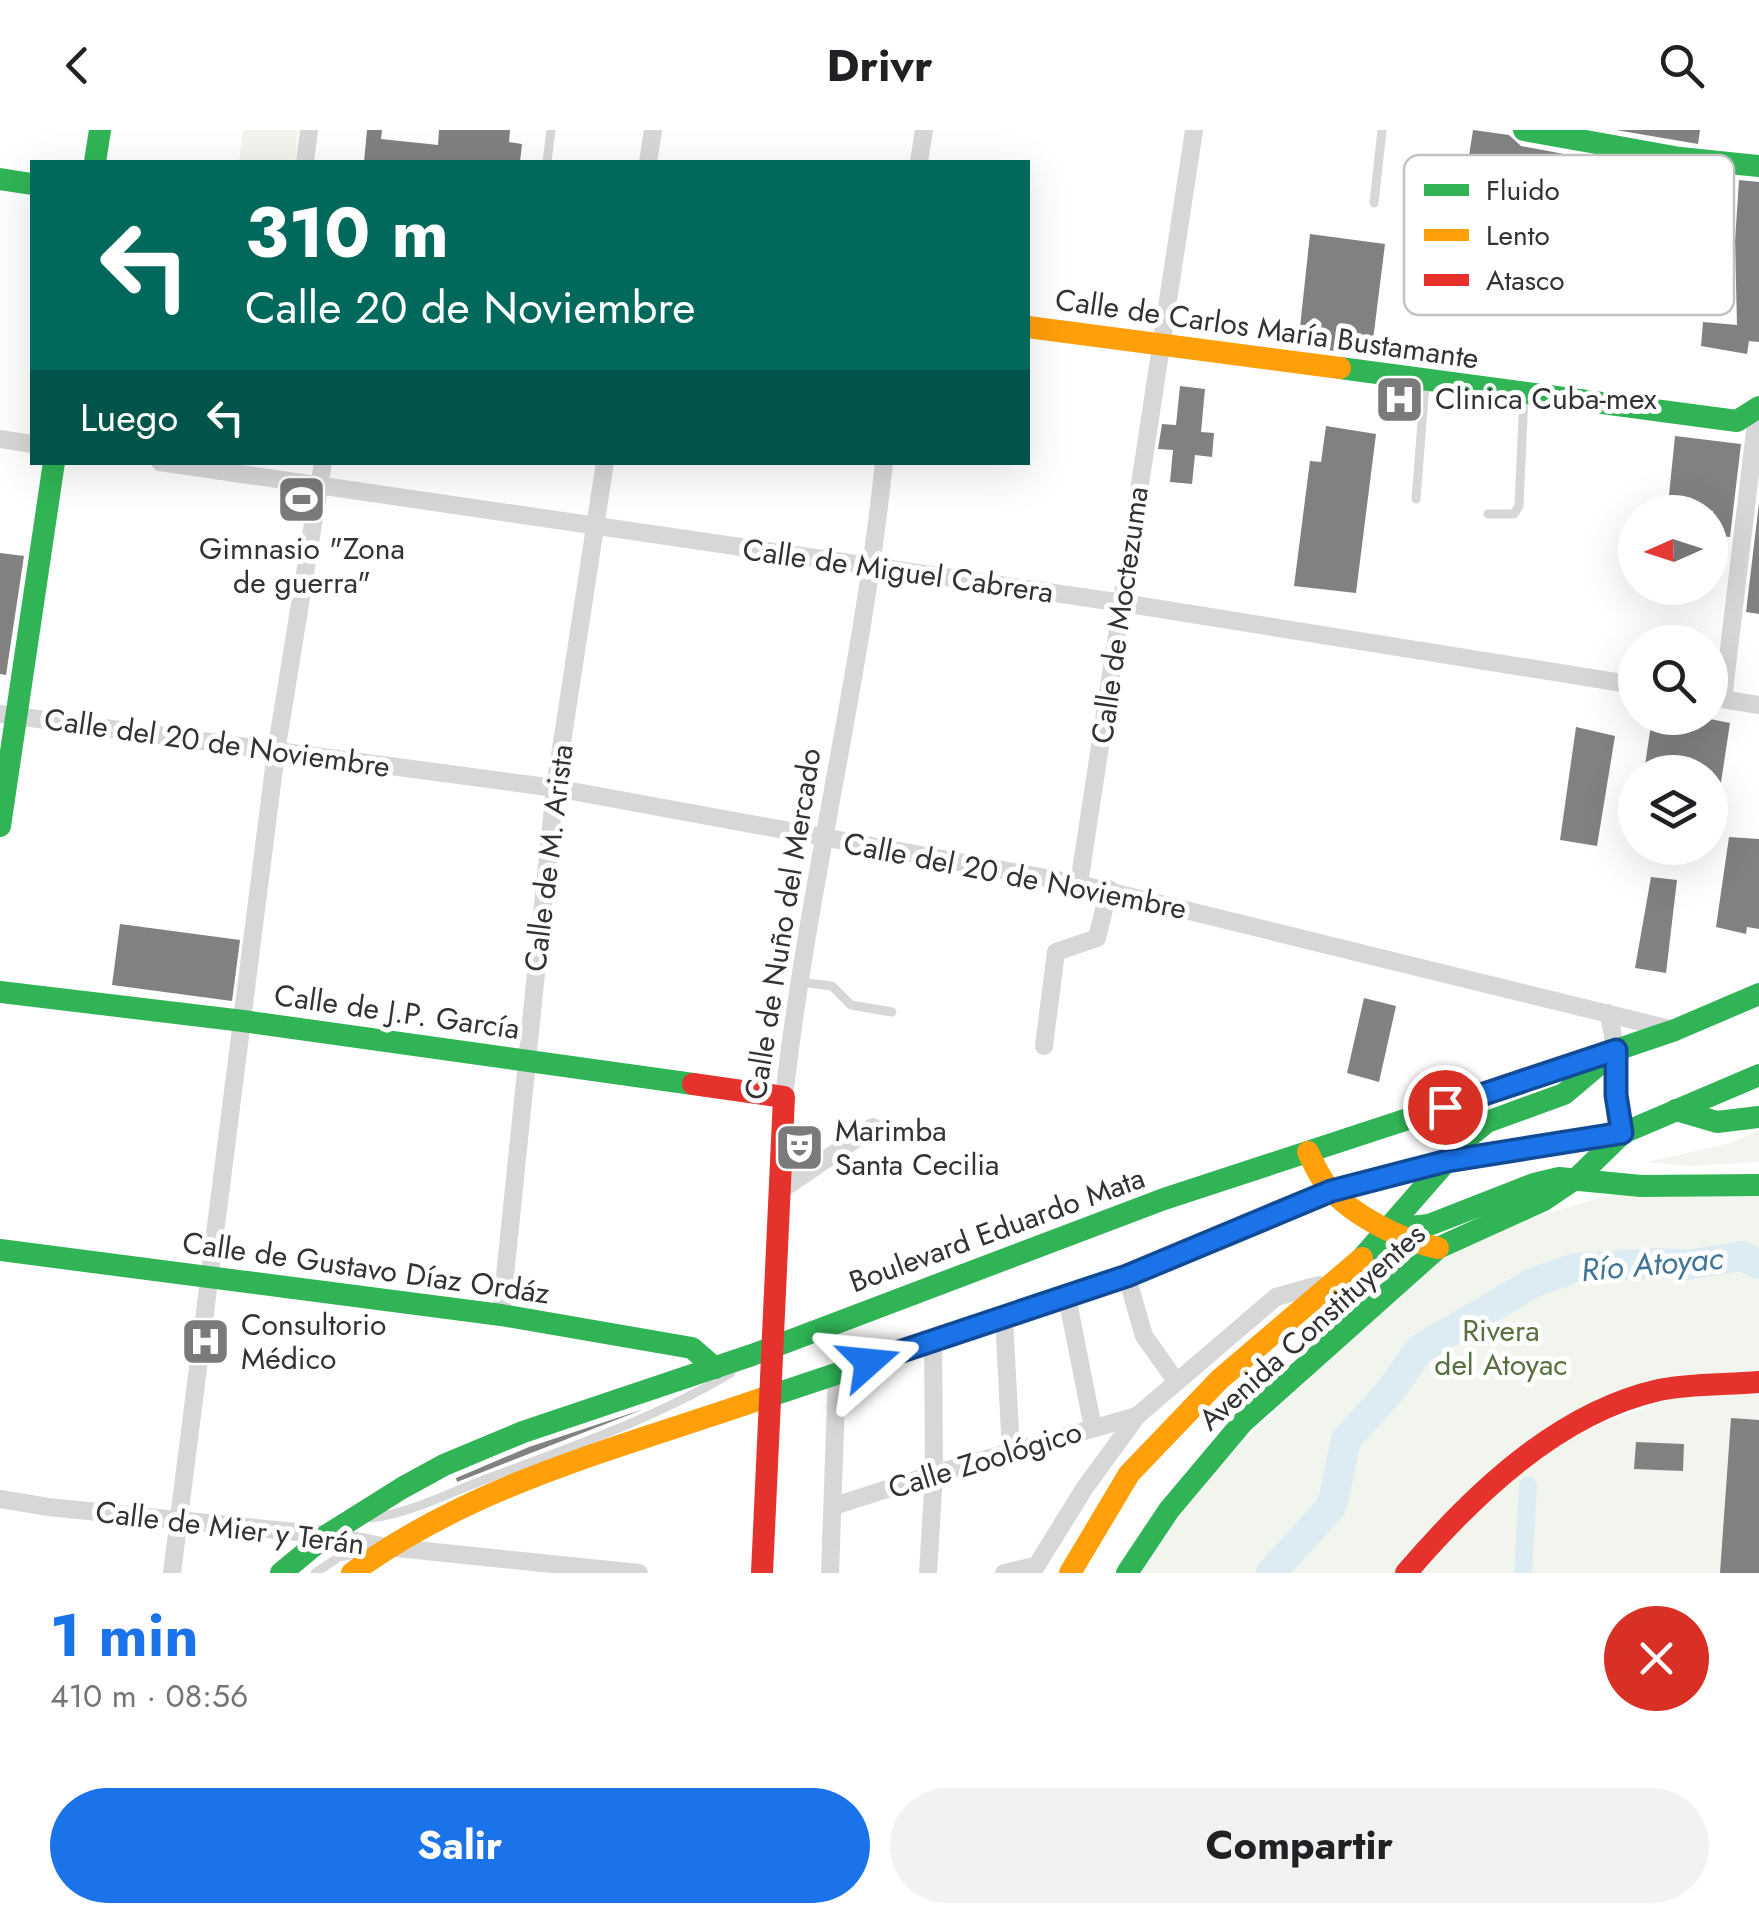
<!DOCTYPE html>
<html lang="es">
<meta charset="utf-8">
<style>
:root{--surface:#fff;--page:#f2f2f2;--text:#202124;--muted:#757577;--accent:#1a73e8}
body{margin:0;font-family:Jost,sans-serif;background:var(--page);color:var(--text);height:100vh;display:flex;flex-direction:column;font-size:38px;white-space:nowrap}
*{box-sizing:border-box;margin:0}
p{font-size:32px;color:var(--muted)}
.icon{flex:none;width:55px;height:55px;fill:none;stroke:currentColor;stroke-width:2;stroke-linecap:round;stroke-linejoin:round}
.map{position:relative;height:1443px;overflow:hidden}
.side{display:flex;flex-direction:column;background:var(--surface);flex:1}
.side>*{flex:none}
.top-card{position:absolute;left:30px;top:30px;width:1000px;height:305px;border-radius:0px;box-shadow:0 10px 40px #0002;background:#00695c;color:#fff;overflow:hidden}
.needle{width:65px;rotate:267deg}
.controls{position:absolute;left:1618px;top:365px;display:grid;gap:20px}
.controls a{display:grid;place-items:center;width:110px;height:110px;border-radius:50%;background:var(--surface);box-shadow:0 10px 40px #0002;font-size:50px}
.pin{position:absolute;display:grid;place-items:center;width:85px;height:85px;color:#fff;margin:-42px;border:5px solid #fff;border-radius:50%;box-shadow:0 2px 10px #0007}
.me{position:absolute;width:110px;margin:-55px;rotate:72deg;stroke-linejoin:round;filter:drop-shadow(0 0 8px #0008)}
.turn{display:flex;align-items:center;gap:35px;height:210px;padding:0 50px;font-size:45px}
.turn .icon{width:130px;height:130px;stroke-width:2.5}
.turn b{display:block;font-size:70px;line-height:85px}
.then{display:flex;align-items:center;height:95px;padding:0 50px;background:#0003;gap:20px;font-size:38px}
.round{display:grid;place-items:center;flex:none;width:105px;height:105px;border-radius:52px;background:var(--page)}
.headline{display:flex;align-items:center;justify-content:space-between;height:170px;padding:0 50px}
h1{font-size:60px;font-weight:700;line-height:75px;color:var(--accent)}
.primary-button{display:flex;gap:20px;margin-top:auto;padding:20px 50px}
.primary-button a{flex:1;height:115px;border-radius:60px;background:var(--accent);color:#fff;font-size:40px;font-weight:700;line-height:115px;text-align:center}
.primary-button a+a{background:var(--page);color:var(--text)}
header{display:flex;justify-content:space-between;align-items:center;height:130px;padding:0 50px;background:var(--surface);font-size:45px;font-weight:700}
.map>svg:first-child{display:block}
</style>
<header><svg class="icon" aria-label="back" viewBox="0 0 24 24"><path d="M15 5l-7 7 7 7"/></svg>Drivr<svg class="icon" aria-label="search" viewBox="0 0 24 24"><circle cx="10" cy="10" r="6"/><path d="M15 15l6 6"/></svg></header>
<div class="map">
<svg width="1759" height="1443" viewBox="0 0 1759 1443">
<rect width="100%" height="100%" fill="#fff"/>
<g fill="#f1f5ed">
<path d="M243 0H298L295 32H239Z"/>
<path d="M1759 1000V1032L1688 1036 1647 1032 1731 1013Z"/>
<path d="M1759 1054V1246L1677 1245 1595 1295 1682 1265 1759 1260V1443H1132L1160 1392 1452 1111 1641 1056Z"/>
</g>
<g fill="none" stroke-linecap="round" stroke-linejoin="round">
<path stroke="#ddebf3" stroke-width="18" d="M1523 1443 1528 1356"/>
<path stroke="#ddebf3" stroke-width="30" d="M1271 1443 1332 1376 1346 1310 1391 1260 1420 1219 1533 1153 1574 1138 1658 1133 1687 1135 1741 1126 1759 1134"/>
</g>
<g fill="#818181">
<path d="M367 0H382L381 9 438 15 439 0H510L509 12 522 14 520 32H364Z"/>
<path d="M1473 0 1509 5 1521 16 1575 26 1565 146 1484 131 1488 103 1458 97Z"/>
<path d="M1616 0H1700L1698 14Z"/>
<path d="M1739 50 1759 52V212L1749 211 1747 224 1701 216 1703 192 1737 195 1735 111Z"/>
<path d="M1310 104 1385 114 1371 226 1298 216Z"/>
<path d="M1180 256 1205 259 1201 302 1214 303 1212 327 1195 325 1192 354 1170 352 1173 320 1158 319 1162 294 1176 295Z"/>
<path d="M1326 296 1376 304 1356 463 1294 456 1310 331 1321 332Z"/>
<path d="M1675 306 1741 314 1730 407 1711 405 1713 381 1668 375Z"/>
<path d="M1759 373V484L1746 482Z"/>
<path d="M0 423 24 426 6 545 0 544Z"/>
<path d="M1652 588 1703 595 1705 588 1730 593 1718 672H1710V642H1644Z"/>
<path d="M1576 597 1615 606 1597 716 1560 710Z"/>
<path d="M1729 707 1759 709V799L1747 797 1746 804 1716 797Z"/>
<path d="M1651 747 1677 750 1666 843 1635 838Z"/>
<path d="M120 794 240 810 232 871 112 855Z"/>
<path d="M1364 868 1396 876 1379 952 1347 943Z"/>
<path d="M644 1279 457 1352 456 1348 529 1317Z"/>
<path d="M1731 1288 1759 1290V1443H1720Z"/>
<path d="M1636 1312 1684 1314 1683 1341 1634 1339Z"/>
</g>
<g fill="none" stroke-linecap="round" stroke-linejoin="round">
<g stroke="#d7d7d7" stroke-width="9">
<path d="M547 32 551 0"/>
<path d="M1680 71 1685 31"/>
<path d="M1374 73 1382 0"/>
<path d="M1416 369 1425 254"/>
<path d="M1488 384H1514L1519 376 1524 264"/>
<path d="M799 852 832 856 851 875 892 882"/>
<path d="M371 1388C408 1384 447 1364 481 1351 566 1319 654 1289 731 1243"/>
<path d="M315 1443 339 1427 366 1422"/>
</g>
<g stroke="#d7d7d7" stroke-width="18">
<path d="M305 32 309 0"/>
<path d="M648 32 653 0"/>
<path d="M919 32 924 0"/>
<path d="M0 309 32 314"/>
<path d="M160 332 1123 473 1635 555"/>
<path d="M1710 567 1759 575"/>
<path d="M1723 569 1756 293"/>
<path d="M0 584 555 658 1079 754 1670 899"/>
<path d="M1079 754 1194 0"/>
<path d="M1608 883C1619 923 1616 963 1623 1003"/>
<path d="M1044 916 1056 822 1097 808 1109 759"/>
<path d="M784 967C808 754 862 546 884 332"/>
<path d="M781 1060 873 997"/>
<path d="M1127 1147 1144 1206 1176 1251"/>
<path d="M1067 1167 1093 1298"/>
<path d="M501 1185 555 658 605 332"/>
<path d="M1004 1187 1011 1322"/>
<path d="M0 1369 48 1377 327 1405 387 1417 639 1443"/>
<path d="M834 1376 934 1344 1137 1286"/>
<path d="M172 1443 276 622 323 332"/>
<path d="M830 1443 837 1242"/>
<path d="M928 1443 934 1344 933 1210"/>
<path d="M1004 1443 1035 1436"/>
<path d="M1032 1443 1084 1359 1137 1286 1276 1167 1319 1155"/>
</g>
<g stroke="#30b455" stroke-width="22">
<path d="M1524 0 1680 28 1759 36"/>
<path d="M95 32 100 0"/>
<path d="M0 49 32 54"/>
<path d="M1340 238 1737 291 1759 277"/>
<path d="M0 696 54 332"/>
<path d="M0 862 243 891 693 954"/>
<path d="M1676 980 1717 992 1759 987"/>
<path d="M1390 1099 1429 1095 1534 1054 1559 1048 1641 1056 1759 1055"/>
<path d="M0 1120 501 1185 692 1218 715 1238"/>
<path d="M1362 1128 1466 1009 1487 992 1564 964 1616 920 1675 900 1759 864"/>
<path d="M1361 1129 1385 1128 1394 1142 1395 1155"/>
<path d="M761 1269 1127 1147 1331 1061 1447 1031 1623 1003"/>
<path d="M281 1443 327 1405 402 1358 444 1335 523 1302 752 1225 1164 1069 1478 966"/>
<path d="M1127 1443 1169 1380 1243 1292 1438 1118 1544 1070 1578 1047 1623 1003 1759 945"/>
</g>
<g stroke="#ff9f0a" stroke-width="22">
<path d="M1028 197 1340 238"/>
<path d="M1478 966 1611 922"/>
<path d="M1308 1022C1314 1034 1319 1047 1328 1057 1353 1086 1401 1110 1438 1118"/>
<path d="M352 1443C472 1354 622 1317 761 1269"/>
<path d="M1070 1443 1129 1344 1220 1249 1362 1128"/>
</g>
<g stroke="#e5322d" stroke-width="22">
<path d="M693 954 784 967 762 1443"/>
<path d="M1406 1443C1472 1366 1557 1283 1659 1260 1691 1253 1726 1255 1759 1252"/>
</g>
</g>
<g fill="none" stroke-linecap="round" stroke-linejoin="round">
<defs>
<path id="route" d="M869 1232 1127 1146 1331 1061 1447 1031 1622 1003 1616 965V920L1445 977"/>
</defs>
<use href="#route" stroke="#114b97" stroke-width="25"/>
<use href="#route" stroke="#1a73e8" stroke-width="18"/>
</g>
<defs>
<symbol id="hospital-square" viewBox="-11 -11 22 22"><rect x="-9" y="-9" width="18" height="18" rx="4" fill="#7a7a7a" stroke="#fff"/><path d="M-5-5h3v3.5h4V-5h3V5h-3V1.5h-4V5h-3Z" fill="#fff"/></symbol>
<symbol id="stadium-square" viewBox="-11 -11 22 22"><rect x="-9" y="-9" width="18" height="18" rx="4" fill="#7a7a7a" stroke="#fff"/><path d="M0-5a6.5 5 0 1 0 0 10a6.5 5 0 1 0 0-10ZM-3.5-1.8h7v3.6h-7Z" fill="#fff"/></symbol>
<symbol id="theatre-square" viewBox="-11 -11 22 22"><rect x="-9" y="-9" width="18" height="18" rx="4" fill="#7a7a7a" stroke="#fff"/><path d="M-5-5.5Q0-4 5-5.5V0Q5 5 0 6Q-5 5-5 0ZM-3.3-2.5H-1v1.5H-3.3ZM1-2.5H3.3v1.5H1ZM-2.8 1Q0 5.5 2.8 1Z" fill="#fff"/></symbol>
</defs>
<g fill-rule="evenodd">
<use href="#hospital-square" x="1372" y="242" width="55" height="55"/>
<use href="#stadium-square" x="274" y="342" width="55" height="55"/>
<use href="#theatre-square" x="772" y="990" width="55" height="55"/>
<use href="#hospital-square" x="178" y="1184" width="55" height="55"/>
</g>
<g text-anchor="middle" stroke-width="10" stroke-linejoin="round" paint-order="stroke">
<g font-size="30" fill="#333" stroke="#fff">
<text transform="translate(1267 199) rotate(8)" y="10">Calle de Carlos María Bustamante</text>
<text transform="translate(898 441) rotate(8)" y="10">Calle de Miguel Cabrera</text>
<text transform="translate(1120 485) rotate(-82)" y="10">Calle de Moctezuma</text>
<text transform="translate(217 613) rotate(8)" y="10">Calle del 20 de Noviembre</text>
<text transform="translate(549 728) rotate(-83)" y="10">Calle de M. Arista</text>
<text transform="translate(1015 746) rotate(11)" y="10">Calle del 20 de Noviembre</text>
<text transform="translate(783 794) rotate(-81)" y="10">Calle de Nuño del Mercado</text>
<text transform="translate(397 882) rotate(8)" y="10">Calle de J.P. García</text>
<text transform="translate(997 1100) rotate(-20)" y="10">Boulevard Eduardo Mata</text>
<text transform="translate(366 1138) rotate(8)" y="10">Calle de Gustavo Díaz Ordáz</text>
<text transform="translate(1312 1197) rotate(-42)" y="10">Avenida Constituyentes</text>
<text transform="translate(985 1330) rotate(-17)" y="10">Calle Zoológico</text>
<text transform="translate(230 1398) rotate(7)" y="10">Calle de Mier y Terán</text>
</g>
<g font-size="30" fill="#333" stroke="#fff" text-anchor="start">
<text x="1435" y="279">Clinica Cuba-mex</text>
<text x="302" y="429" text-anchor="middle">Gimnasio "Zona<tspan x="302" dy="34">de guerra"</tspan></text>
<text x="835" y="1011">Marimba<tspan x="835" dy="34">Santa Cecilia</tspan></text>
<text x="241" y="1205">Consultorio<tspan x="241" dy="34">Médico</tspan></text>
</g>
<g font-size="30" fill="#56703f" stroke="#fff">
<text x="1501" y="1211">Rivera<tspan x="1501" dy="34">del Atoyac</tspan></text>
</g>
<g font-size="32" font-style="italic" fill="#3f7597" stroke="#fff">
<text transform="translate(1652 1134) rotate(-5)" y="11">Río Atoyac</text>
</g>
</g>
<rect x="1404" y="25" width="330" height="160" rx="15" fill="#fff" stroke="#c2c2c2" stroke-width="2.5"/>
<rect x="1424" y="54" width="45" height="12" fill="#30b455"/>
<rect x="1424" y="99" width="45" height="12" fill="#ff9f0a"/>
<rect x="1424" y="144" width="45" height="12" fill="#e5322d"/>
<g font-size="28" fill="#333">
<text x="1486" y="70">Fluido</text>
<text x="1486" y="115">Lento</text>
<text x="1486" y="160">Atasco</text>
</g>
</svg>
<div class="controls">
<a><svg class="needle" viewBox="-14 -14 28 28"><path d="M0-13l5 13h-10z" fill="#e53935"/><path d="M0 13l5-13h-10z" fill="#757577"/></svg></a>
<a><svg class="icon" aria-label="search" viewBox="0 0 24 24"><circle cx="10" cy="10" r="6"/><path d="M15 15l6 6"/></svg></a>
<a><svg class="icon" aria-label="layers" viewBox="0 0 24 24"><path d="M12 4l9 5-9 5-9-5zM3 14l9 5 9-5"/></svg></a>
</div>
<div class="pin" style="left:1445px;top:977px;background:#d93025"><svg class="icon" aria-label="arrive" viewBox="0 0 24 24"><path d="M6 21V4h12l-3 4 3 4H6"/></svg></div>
<svg class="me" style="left:869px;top:1232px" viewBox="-20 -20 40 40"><path d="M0-17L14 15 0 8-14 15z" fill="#1a73e8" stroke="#fff" stroke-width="4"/></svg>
<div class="top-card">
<div class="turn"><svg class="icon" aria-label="left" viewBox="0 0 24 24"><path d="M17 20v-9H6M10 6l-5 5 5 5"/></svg><div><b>310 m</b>Calle 20 de Noviembre</div></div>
<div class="then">Luego<svg class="icon" aria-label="left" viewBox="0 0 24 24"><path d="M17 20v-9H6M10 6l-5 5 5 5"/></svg></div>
</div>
</div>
<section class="side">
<div class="headline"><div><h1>1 min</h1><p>410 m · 08:56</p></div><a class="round" style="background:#d93025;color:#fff"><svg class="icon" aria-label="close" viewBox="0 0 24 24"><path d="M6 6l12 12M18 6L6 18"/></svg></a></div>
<div class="primary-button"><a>Salir</a><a>Compartir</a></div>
</section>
